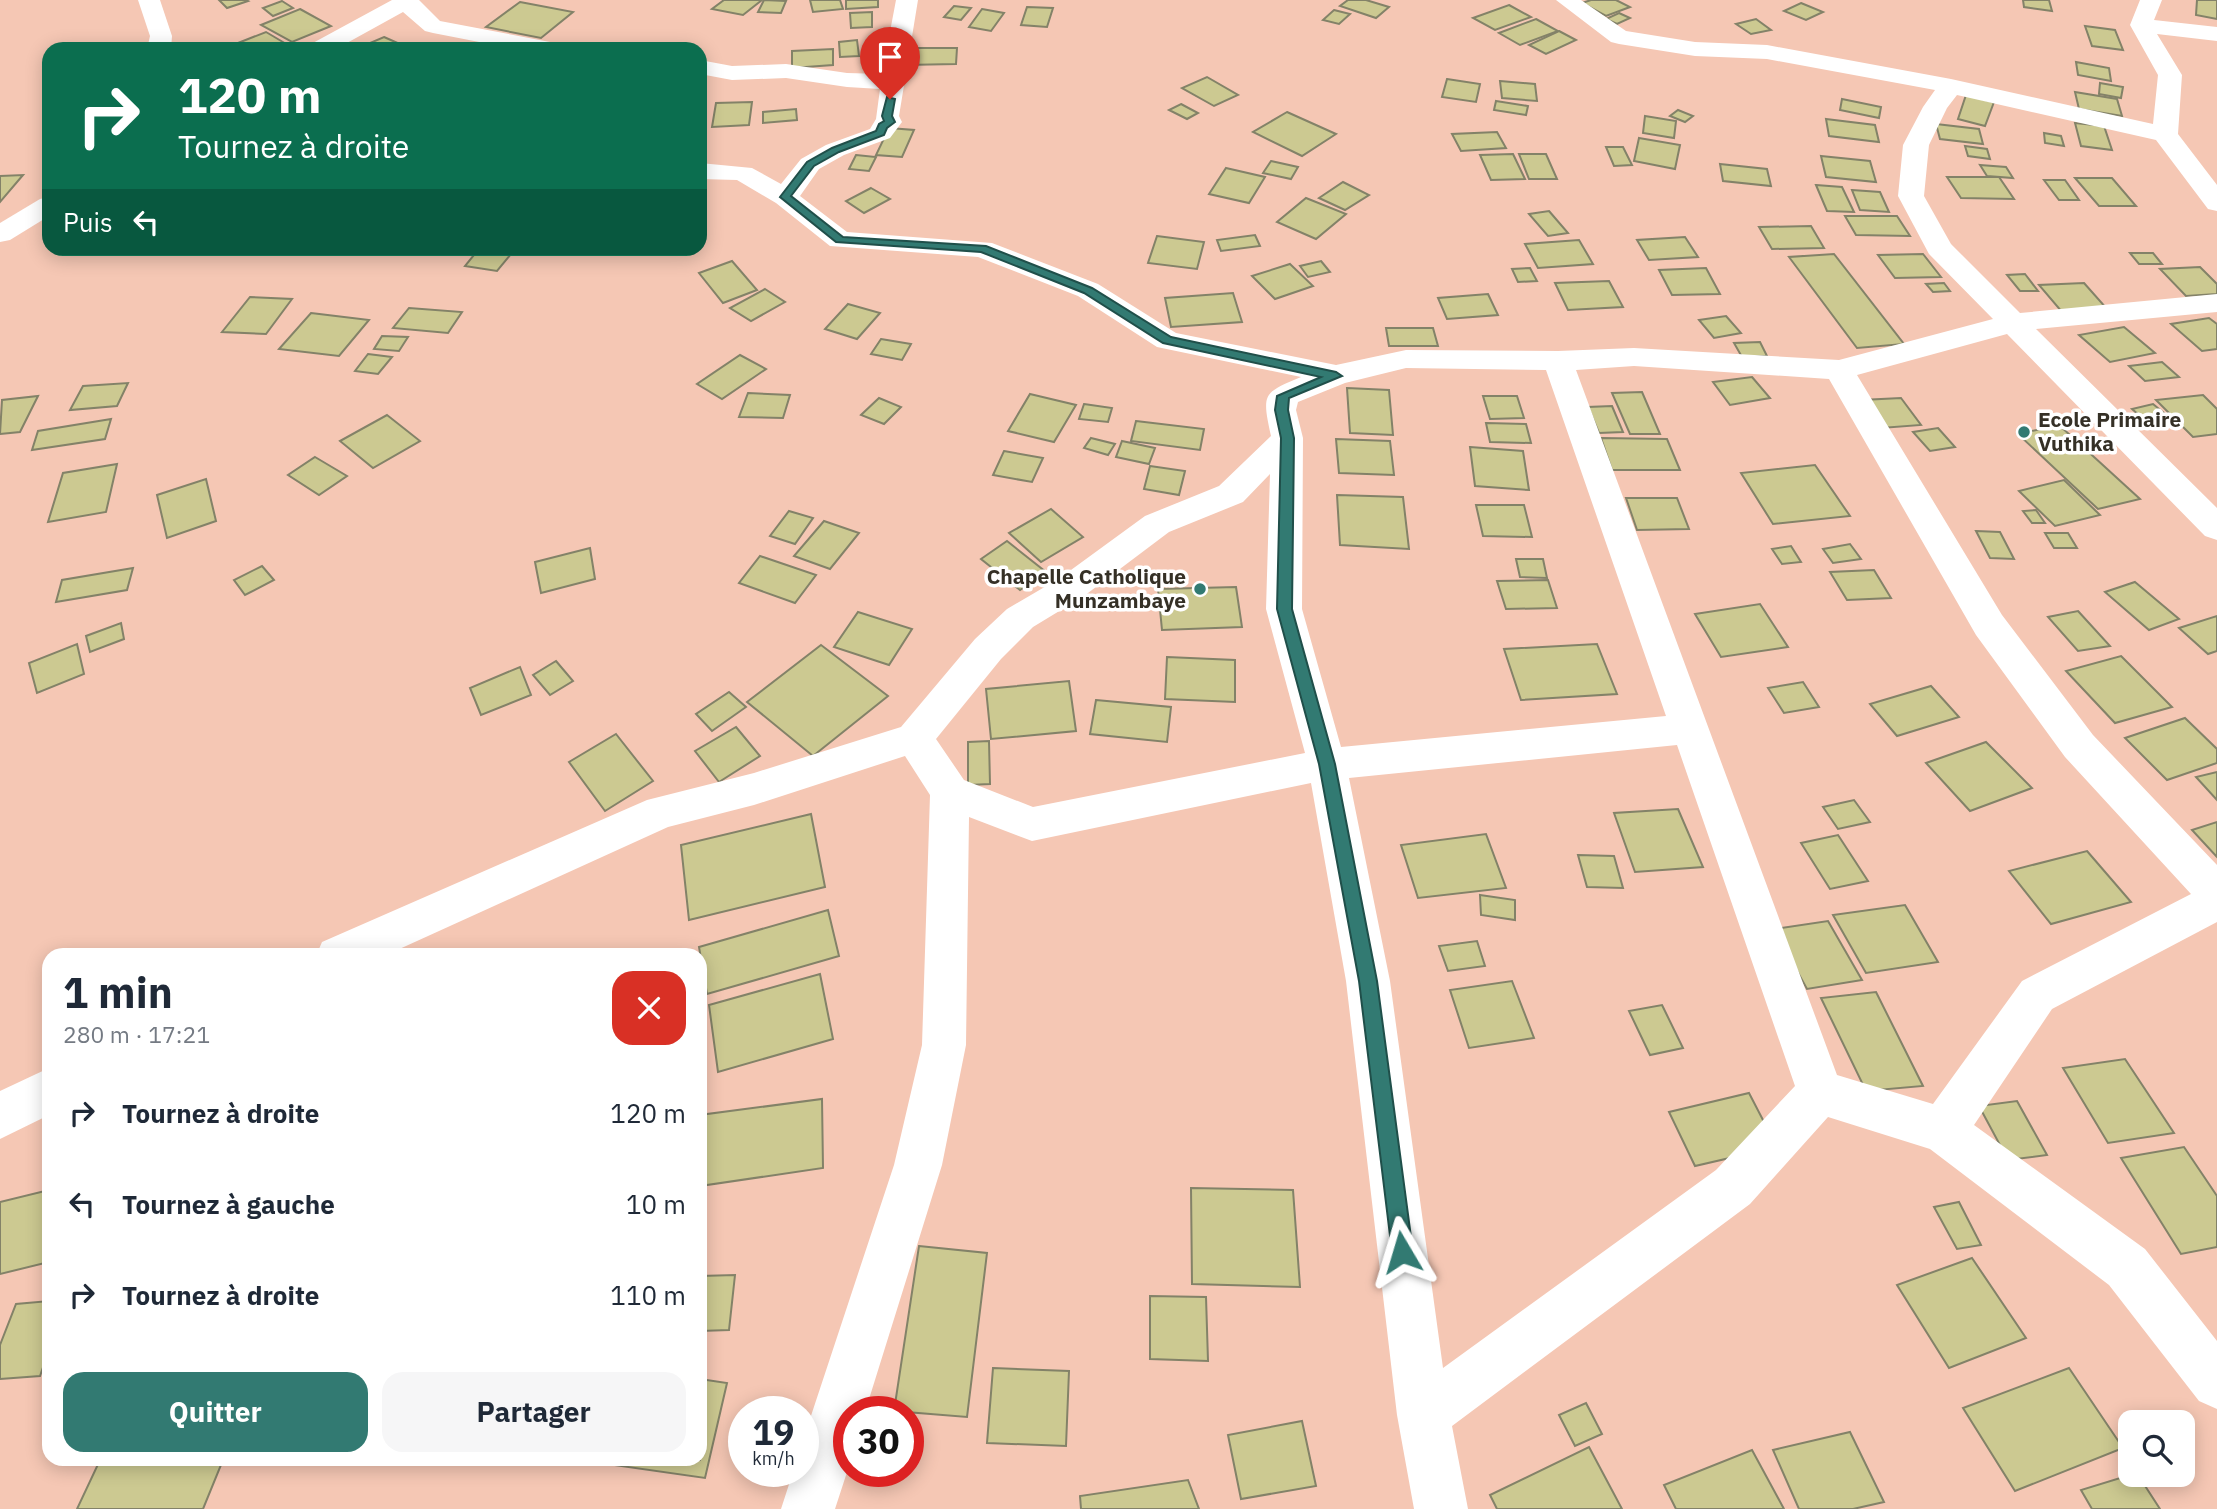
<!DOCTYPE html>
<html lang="fr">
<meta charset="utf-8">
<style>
:root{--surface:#fff;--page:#f6f6f7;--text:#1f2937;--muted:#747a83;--accent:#327a72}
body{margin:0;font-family:"IBM Plex Sans",sans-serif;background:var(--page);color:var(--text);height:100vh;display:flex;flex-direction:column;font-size:26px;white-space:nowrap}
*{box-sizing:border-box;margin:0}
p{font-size:23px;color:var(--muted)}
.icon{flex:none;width:38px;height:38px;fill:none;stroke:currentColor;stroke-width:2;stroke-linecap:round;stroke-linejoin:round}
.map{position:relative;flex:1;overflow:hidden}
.details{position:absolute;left:42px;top:948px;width:665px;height:518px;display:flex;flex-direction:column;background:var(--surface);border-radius:21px;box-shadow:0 4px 18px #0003}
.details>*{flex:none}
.guide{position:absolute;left:42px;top:42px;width:665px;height:214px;border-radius:21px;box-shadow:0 4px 18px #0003;background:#0b6e4f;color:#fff;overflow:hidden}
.buttons{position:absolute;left:2118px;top:1410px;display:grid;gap:14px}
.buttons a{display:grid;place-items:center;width:77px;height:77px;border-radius:14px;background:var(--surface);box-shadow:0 4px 18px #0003;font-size:35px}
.speed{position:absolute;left:728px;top:1396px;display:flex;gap:14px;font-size:35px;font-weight:700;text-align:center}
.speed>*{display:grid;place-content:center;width:91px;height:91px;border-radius:50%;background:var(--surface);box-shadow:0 4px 18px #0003;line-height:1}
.speed small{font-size:18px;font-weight:400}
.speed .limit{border:10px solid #d22;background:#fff;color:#111}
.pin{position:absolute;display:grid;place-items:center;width:60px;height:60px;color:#fff;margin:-72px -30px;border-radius:50% 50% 50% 0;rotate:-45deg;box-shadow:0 0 7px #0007}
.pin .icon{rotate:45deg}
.me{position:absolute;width:77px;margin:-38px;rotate:353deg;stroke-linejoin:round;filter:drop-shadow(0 0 5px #0008)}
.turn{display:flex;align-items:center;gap:24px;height:147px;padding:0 21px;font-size:32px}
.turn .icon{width:91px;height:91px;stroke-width:2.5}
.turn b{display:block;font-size:49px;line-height:60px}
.then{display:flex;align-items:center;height:66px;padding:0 21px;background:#0003;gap:14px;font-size:26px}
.round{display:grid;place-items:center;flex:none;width:74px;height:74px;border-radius:21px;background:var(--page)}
.head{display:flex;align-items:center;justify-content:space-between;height:119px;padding:0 21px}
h1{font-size:42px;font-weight:800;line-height:52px}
.cta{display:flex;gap:14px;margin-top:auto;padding:14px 21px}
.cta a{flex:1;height:80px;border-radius:21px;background:var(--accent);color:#fff;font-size:28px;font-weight:800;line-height:80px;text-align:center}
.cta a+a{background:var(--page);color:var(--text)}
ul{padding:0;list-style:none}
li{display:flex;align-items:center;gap:21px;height:91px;padding:0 21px}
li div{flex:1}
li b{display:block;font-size:26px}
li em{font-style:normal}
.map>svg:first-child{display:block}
</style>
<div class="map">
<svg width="2217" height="1509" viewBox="0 0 2217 1509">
<rect width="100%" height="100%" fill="#f4e7cc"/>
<path fill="#f5c7b4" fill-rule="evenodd" d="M0 0H2217V1509H0ZM49 49H700V248H49ZM49 956H700V1460H49ZM744 1412H803V1472H744ZM849 1412H908V1472H849ZM2130 1423H2182V1475H2130Z"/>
<g fill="#ccc991" stroke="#838268" stroke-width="2">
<path d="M219 0H246L248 1 227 8Z"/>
<path d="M724 0H762L743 15 712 9Z"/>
<path d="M764 0 786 1 781 13 758 12Z"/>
<path d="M810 0H840L843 9 813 12Z"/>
<path d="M846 0H878V7L846 9Z"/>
<path d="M1348 0H1366L1389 7 1376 18 1340 6Z"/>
<path d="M1591 0H1616L1630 7 1606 16 1582 3Z"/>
<path d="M2023 0H2049L2052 11 2024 7Z"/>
<path d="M2197 0H2217V19L2196 15Z"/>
<path d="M282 1 293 8 273 16 263 8Z"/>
<path d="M520 2 573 12 541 38 486 27Z"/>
<path d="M1801 3 1823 12 1806 20 1784 11Z"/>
<path d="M1509 5 1531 17 1495 30 1473 18Z"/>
<path d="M954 6 971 8 961 20 944 17Z"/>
<path d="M1027 7 1053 8 1047 27 1021 25Z"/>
<path d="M300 9 331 26 292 42 261 25Z"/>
<path d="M982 9 1004 13 991 31 969 27Z"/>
<path d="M1334 10 1350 14 1339 24 1323 20Z"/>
<path d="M872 12V27L851 28 850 13Z"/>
<path d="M1619 13 1630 18 1617 24 1606 19Z"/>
<path d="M1536 19 1558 31 1520 45 1499 33Z"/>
<path d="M1756 19 1771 30 1751 34 1736 24Z"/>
<path d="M2085 26 2115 30 2123 50 2092 46Z"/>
<path d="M1559 31 1576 40 1546 54 1529 45Z"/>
<path d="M266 32 293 48 248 49 238 43Z"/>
<path d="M384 37 400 44 389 49H356Z"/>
<path d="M857 40 859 56 840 57 839 42Z"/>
<path d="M907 48H957L956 64 904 65Z"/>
<path d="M833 49V65L792 68V51Z"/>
<path d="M2076 62 2109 68 2111 81 2078 75Z"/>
<path d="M1207 77 1238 95 1214 106 1182 88Z"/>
<path d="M1447 79 1480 84 1476 102 1442 97Z"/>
<path d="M1500 81 1535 84 1537 101 1502 98Z"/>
<path d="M2100 83 2123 87 2121 98 2099 94Z"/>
<path d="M2075 92 2117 99 2122 116 2079 109Z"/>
<path d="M1966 95 1994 102 1985 126 1958 119Z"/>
<path d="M1842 99 1881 107 1879 118 1840 110Z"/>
<path d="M1496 101 1528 106 1526 115 1494 110Z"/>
<path d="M752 102 749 125 712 127 716 103Z"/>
<path d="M1181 104 1198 113 1187 119 1169 110Z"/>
<path d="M796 109 797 120 763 123V112Z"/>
<path d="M1678 110 1693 116 1685 122 1670 116Z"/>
<path d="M1287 112 1336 134 1302 156 1253 132Z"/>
<path d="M1645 116 1676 121 1674 138 1643 133Z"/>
<path d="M1826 119 1875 125 1879 142 1829 136Z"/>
<path d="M2075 123 2104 126 2112 150 2081 146Z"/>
<path d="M1936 124 1979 129 1983 144 1940 139Z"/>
<path d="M889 128 914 130 902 157 876 155Z"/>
<path d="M1497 132 1506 148 1461 151 1452 134Z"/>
<path d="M2044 133 2061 136 2064 146 2045 143Z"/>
<path d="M1639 138 1680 145 1675 169 1634 161Z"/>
<path d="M1965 146 1987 149 1990 159 1968 156Z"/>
<path d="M1606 147H1623L1632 165 1614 166Z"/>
<path d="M1513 154 1525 179 1491 180 1480 155Z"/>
<path d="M1519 154H1546L1557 179H1529Z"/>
<path d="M856 155 876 157 869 171 849 169Z"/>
<path d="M1821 156 1870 161 1876 182 1826 177Z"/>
<path d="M1271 161 1298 167 1291 179 1263 173Z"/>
<path d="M1720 164 1767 169 1771 186 1723 181Z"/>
<path d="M1980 165 2006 167 2013 178 1987 176Z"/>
<path d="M1226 168 1265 177 1249 203 1209 194Z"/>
<path d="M23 175 0 202V176Z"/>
<path d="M1947 177H1999L2014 199 1961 198Z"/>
<path d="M2075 178H2112L2136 206H2099Z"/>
<path d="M2044 180H2065L2079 200H2059Z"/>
<path d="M1343 182 1369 195 1345 210 1319 198Z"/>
<path d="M1816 185 1842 187 1854 212 1827 211Z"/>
<path d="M871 188 890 199 864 213 846 201Z"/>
<path d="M1852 190 1880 192 1889 212 1860 210Z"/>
<path d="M1306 198 1346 214 1316 239 1277 222Z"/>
<path d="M1549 211 1568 233 1548 236 1529 214Z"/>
<path d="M1845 216H1897L1910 236 1856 235Z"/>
<path d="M1811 226 1824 248 1772 249 1759 227Z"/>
<path d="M1255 235 1260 246 1221 251 1217 240Z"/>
<path d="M1157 236 1204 242 1197 269 1148 263Z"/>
<path d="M1685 237 1698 257 1649 260 1637 240Z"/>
<path d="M1579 240 1593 264 1538 268 1525 244Z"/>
<path d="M478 250 511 254 497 271 465 266Z"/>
<path d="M2130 253H2153L2162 264H2139Z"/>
<path d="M1834 254 1904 344 1857 348 1789 257Z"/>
<path d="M1923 254 1941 277 1895 278 1878 255Z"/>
<path d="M732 261 757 290 723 303 699 273Z"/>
<path d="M1321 261 1330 272 1308 277 1300 266Z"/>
<path d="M1290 264 1313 286 1275 299 1252 276Z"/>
<path d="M2200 267 2217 284V294L2186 296 2160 269Z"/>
<path d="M1530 268 1537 281 1518 282 1512 269Z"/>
<path d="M1706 268 1720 294 1672 295 1659 270Z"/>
<path d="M2025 274 2038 291H2020L2007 275Z"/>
<path d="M1609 281 1623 307 1568 310 1555 283Z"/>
<path d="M1944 283 1950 291 1933 292 1926 284Z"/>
<path d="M2084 283 2108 310 2062 312 2039 285Z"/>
<path d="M765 289 785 302 751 321 730 308Z"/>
<path d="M1233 293 1242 322 1171 327 1165 298Z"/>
<path d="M1488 294 1498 315 1447 319 1438 298Z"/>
<path d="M250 297 292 299 266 334 222 332Z"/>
<path d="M848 304 880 313 857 339 825 329Z"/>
<path d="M409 308 462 312 448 333 393 328Z"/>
<path d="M311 313 369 320 339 356 279 349Z"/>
<path d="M1726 316 1741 333 1714 338 1699 320Z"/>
<path d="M2209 318 2217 324V349L2202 351 2171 324Z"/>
<path d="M2124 327 2155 353 2110 362 2079 335Z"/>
<path d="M1386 328H1433L1438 346H1389Z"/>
<path d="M382 336 408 337 399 351 374 349Z"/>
<path d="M881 339 911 344 902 360 871 354Z"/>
<path d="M1760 342 1767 356 1742 357 1734 343Z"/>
<path d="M368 354 392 357 378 374 355 371Z"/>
<path d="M740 355 766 369 722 399 697 384Z"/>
<path d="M2162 362 2179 377 2145 381 2129 366Z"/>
<path d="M1752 377 1770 398 1730 405 1713 382Z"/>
<path d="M128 383 117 406 70 410 83 386Z"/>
<path d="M1347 388 1389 390 1393 435 1350 433Z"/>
<path d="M1642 392 1660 434H1630L1612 393Z"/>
<path d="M748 393 790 395 783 418 739 417Z"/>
<path d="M1030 394 1076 405 1054 442 1008 431Z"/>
<path d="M2203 395 2217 409V434L2193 437 2156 400Z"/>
<path d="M38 396 20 432 0 434 2 400Z"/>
<path d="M1483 396H1517L1524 418 1490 419Z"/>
<path d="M879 398 901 407 884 424 861 415Z"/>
<path d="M1901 398 1921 425 1881 428 1862 400Z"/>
<path d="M1084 404 1112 408 1108 422 1079 419Z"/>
<path d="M2153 404 2176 423 2154 428 2132 409Z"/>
<path d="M1612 406 1623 432 1599 433 1588 407Z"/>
<path d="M387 415 420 441 373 468 340 441Z"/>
<path d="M111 419 105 439 32 450 38 431Z"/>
<path d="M1136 421 1204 429 1200 450 1131 441Z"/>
<path d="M1486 423 1526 424 1531 443 1490 442Z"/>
<path d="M2059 425 2140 499 2098 509 2018 434Z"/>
<path d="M1938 428 1955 447 1930 451 1913 432Z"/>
<path d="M1091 438 1115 444 1108 455 1084 448Z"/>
<path d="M1601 438 1667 439 1680 470H1612Z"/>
<path d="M1336 439 1390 441 1394 475 1339 473Z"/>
<path d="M1122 441 1155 448 1149 464 1116 457Z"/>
<path d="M1470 447 1523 451 1529 490 1475 486Z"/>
<path d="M1004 451 1043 458 1032 482 993 475Z"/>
<path d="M315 457 347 476 319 495 288 475Z"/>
<path d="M117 464 106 512 48 522 63 473Z"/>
<path d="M1815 465 1850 516 1773 524 1741 473Z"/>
<path d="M1150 466 1185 471 1179 495 1144 489Z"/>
<path d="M206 479 216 521 167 538 157 495Z"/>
<path d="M2064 480 2100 515 2055 526 2019 491Z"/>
<path d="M1337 495 1403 497 1409 549 1340 545Z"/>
<path d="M1626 498H1677L1689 529 1637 530Z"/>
<path d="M1476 505H1524L1532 537 1483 536Z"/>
<path d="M1051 509 1083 537 1041 562 1009 533Z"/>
<path d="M2036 510 2045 523H2032L2023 511Z"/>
<path d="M789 511 813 518 795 544 770 536Z"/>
<path d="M824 521 859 533 830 569 794 556Z"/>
<path d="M1976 531 2000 532 2014 559 1990 558Z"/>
<path d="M2045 533H2068L2077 548H2054Z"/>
<path d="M1007 541 1046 572 1020 590 981 559Z"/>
<path d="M1850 544 1861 559 1833 563 1823 549Z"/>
<path d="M1791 546 1801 562 1782 564 1772 549Z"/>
<path d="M590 548 595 579 541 593 535 562Z"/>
<path d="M760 556 816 575 795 603 739 583Z"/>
<path d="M1516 559H1543L1547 578 1520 577Z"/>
<path d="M262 566 274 580 245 595 234 580Z"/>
<path d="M133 568 127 590 56 602 62 580Z"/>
<path d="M1874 570 1891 598 1847 600 1830 572Z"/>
<path d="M1548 580 1557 608 1506 609 1497 581Z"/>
<path d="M2135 582 2179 619 2149 630 2105 592Z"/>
<path d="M1236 587 1242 627 1162 630 1158 589Z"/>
<path d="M1760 604 1788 647 1721 657 1695 614Z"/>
<path d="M2078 611 2110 646 2078 651 2048 617Z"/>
<path d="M858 612 912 629 889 665 834 647Z"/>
<path d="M2217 616V651L2208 654 2179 628Z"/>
<path d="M121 623 124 639 90 652 86 636Z"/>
<path d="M77 644 84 674 37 693 29 663Z"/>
<path d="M1597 644 1617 694 1521 700 1504 649Z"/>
<path d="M821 645 888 696 813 756 747 702Z"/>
<path d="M2121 656 2172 707 2115 723 2066 671Z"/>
<path d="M1167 657 1235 660V702L1165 699Z"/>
<path d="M556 661 573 681 550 695 533 675Z"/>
<path d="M520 667 531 695 481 715 470 688Z"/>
<path d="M1069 681 1076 731 991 739 986 689Z"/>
<path d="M1803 682 1819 707 1784 713 1768 688Z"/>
<path d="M1931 686 1959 717 1897 736 1870 704Z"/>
<path d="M729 692 746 707 712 731 696 714Z"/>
<path d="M1096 700 1171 707 1167 742 1090 734Z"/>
<path d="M2185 718 2217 749V763L2167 780 2125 738Z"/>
<path d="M736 727 760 756 719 782 695 751Z"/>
<path d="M616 734 653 781 605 811 569 762Z"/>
<path d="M989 741 990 784 968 785V742Z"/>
<path d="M1986 742 2032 788 1970 811 1926 763Z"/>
<path d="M2217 772V800L2196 777Z"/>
<path d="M1854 800 1870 822 1838 829 1823 807Z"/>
<path d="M1678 809 1703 867 1635 872 1614 813Z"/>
<path d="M811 814 825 887 689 920 681 845Z"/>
<path d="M2217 822V857L2192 830Z"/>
<path d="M1486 834 1506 888 1418 898 1401 845Z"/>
<path d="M1838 835 1868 881 1830 889 1801 843Z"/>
<path d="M2087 851 2131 902 2051 924 2009 871Z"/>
<path d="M1578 855 1614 856 1623 888 1587 887Z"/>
<path d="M1480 895 1515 900V920L1481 915Z"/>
<path d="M1905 905 1938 962 1866 973 1833 915Z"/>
<path d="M828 910 839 956 707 994 699 947Z"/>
<path d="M1828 921 1862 980 1807 989 1774 929Z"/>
<path d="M1477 941 1485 966 1448 971 1439 946Z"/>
<path d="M820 974 833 1039 718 1072 709 1005Z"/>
<path d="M1512 981 1534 1038 1469 1048 1450 990Z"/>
<path d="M1876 992 1923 1086 1866 1091 1821 998Z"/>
<path d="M1662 1005 1683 1048 1650 1055 1629 1011Z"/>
<path d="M2125 1059 2174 1133 2108 1143 2063 1068Z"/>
<path d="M1749 1093 1777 1147 1695 1166 1669 1112Z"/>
<path d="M822 1099 823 1168 700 1186V1115Z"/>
<path d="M2017 1101 2047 1155 2008 1160 1979 1106Z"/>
<path d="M2184 1147 2217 1196V1247L2181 1254 2121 1158Z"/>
<path d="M1191 1188 1293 1190 1300 1287 1192 1284Z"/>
<path d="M49 1190V1262L0 1274V1202Z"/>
<path d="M1959 1202 1981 1245 1957 1249 1934 1207Z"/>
<path d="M919 1246 987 1253 967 1417 894 1411Z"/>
<path d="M1972 1258 2026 1338 1949 1368 1897 1285Z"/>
<path d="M735 1275 729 1330 700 1331V1276Z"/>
<path d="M1150 1296 1206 1297 1208 1361 1150 1359Z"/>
<path d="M49 1301V1350L40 1376 0 1379V1345L16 1304Z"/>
<path d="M993 1368 1069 1371 1066 1446 987 1443Z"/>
<path d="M2069 1368 2123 1448 2015 1491 1963 1408Z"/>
<path d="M700 1379 727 1383 705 1478 600 1463 601 1460H700Z"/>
<path d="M1586 1403 1602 1434 1575 1446 1559 1415Z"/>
<path d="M1302 1421 1316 1486 1241 1499 1228 1435Z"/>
<path d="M1850 1432 1884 1502 1853 1509H1799L1773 1450Z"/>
<path d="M1589 1447 1622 1509H1497L1490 1495Z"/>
<path d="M1752 1450 1784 1509H1676L1664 1485Z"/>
<path d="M100 1460H223L203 1509H77Z"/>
<path d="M2130 1475H2138L2160 1509H2092L2081 1490Z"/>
<path d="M1188 1480 1199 1509H1081L1080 1496Z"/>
</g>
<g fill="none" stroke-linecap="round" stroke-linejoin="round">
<g fill="#fff" fill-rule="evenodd">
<path d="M138 0H160L172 36 171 49H147L150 36Z"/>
<path d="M392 0H419L440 21 550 42 558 44 562 49H515L433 33 425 31 403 12 336 49H307L311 44Z"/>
<path d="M896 0H918L899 116 902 122 890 138 844 155 819 169 800 196 847 232 992 243 1098 284 1176 333 1336 365 1406 350 1558 351 1634 348 1839 360 1993 319 1929 254 1898 196 1903 145 1923 107 1935 90 1767 59 1695 56 1619 44 1611 42 1556 0H1581L1626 31 1695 42 1767 45 1951 79 2153 124 2158 75 2130 25 2140 0H2162L2154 20 2217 27V41L2157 34 2182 75 2178 134 2217 185V211L2208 209 2156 140 1957 95 1947 108 1929 145 1924 196 1951 244 2020 313 2217 294V312L2036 329 2217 508V540L2205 536 2007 334 1857 375 2002 615 2093 735 2217 865V922L2052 1009 1974 1125 2145 1249 2217 1341V1409L2199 1401 2109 1285 1930 1149 1828 1117 1750 1204 1452 1426 1468 1509H1414L1397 1415 1346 981 1311 783 1032 841 969 817 966 1045 942 1165 865 1412H849V1466L835 1509H781L793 1472H803V1440L894 1165 922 1045 930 795 905 756 754 805 668 827 384 956H316L322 942 647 800 754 773 901 727 975 639 1007 609 1060 578 1145 516 1219 486 1271 436C1262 394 1262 393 1301 377L1157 347 1078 296 978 257 830 246 776 203 737 180 700 179V163L752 168 781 184 801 159 826 145 870 129 876 119 880 89 847 87 786 78 732 80 700 74V60L732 66 786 64 847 73 882 74ZM1634 366 1829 379 1976 635 2065 757 2191 894 2022 981 1933 1104 1837 1075 1576 370ZM1406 368 1546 370 1666 716 1341 747 1302 609 1303 438 1296 410 1298 402 1345 383ZM1270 474 1266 609 1305 753 1033 807 964 780 936 739 1001 659 1033 627 1084 596 1169 532 1243 502ZM1677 745 1795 1086 1716 1170 1443 1368 1390 981 1349 778Z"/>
<path d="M49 197V216L10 240 0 242V223L40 199Z"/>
<path d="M49 1068V1115L0 1139V1091Z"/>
</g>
</g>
<path fill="#327a72" stroke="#204f4a" stroke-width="2" d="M887 97 895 99 892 116 895 122 887 128 884 135 839 152 814 166 791 196 843 237 986 246 1092 288 1171 337 1336 372 1342 376 1289 398 1288 410 1294 438 1292 609 1335 764 1377 981 1413 1252 1410 1259 1402 1262 1395 1259 1392 1252 1359 981 1319 764 1277 609 1281 438 1275 410 1277 396 1321 377 1163 343 1084 293 981 252 836 242 780 197 807 162 832 148 876 131 879 124 884 121 882 116Z"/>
<g fill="#327a72" stroke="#fff" stroke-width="2.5">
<circle cx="2024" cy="432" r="7"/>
<circle cx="1200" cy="589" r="7"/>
</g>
<g text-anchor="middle" stroke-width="7" stroke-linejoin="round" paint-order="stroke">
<g font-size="21" font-weight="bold" fill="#353026" stroke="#fff" text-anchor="start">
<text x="2038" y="427">Ecole Primaire<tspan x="2038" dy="24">Vuthika</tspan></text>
<text x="1186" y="584" text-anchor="end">Chapelle Catholique<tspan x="1186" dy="24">Munzambaye</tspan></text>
</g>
</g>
</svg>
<div class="buttons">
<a><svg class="icon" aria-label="search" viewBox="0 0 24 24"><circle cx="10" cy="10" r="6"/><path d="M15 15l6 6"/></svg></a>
</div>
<div class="speed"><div>19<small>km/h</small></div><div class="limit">30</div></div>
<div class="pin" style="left:890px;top:99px;background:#d93025"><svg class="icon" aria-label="arrive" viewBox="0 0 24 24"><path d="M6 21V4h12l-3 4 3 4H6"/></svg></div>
<svg class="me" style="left:1402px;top:1252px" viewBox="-20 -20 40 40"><path d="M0-17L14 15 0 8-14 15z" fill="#327a72" stroke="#fff" stroke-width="4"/></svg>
<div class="guide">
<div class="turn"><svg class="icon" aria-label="right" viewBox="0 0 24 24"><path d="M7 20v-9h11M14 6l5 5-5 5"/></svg><div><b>120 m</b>Tournez à droite</div></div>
<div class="then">Puis<svg class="icon" aria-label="left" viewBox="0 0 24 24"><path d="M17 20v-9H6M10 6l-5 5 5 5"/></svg></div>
</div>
<section class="details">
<div class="head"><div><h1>1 min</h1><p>280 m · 17:21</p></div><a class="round" style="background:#d93025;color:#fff"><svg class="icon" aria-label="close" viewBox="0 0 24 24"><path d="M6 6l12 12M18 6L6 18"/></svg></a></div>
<ul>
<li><svg class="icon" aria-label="right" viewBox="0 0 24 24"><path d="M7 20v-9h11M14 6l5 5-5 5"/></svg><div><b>Tournez à droite</b></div><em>120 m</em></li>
<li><svg class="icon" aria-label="left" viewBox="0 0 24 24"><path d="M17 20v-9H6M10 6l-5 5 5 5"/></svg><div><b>Tournez à gauche</b></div><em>10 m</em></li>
<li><svg class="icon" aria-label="right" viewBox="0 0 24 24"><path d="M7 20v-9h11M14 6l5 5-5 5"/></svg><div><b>Tournez à droite</b></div><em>110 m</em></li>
</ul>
<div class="cta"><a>Quitter</a><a>Partager</a></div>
</section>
</div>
